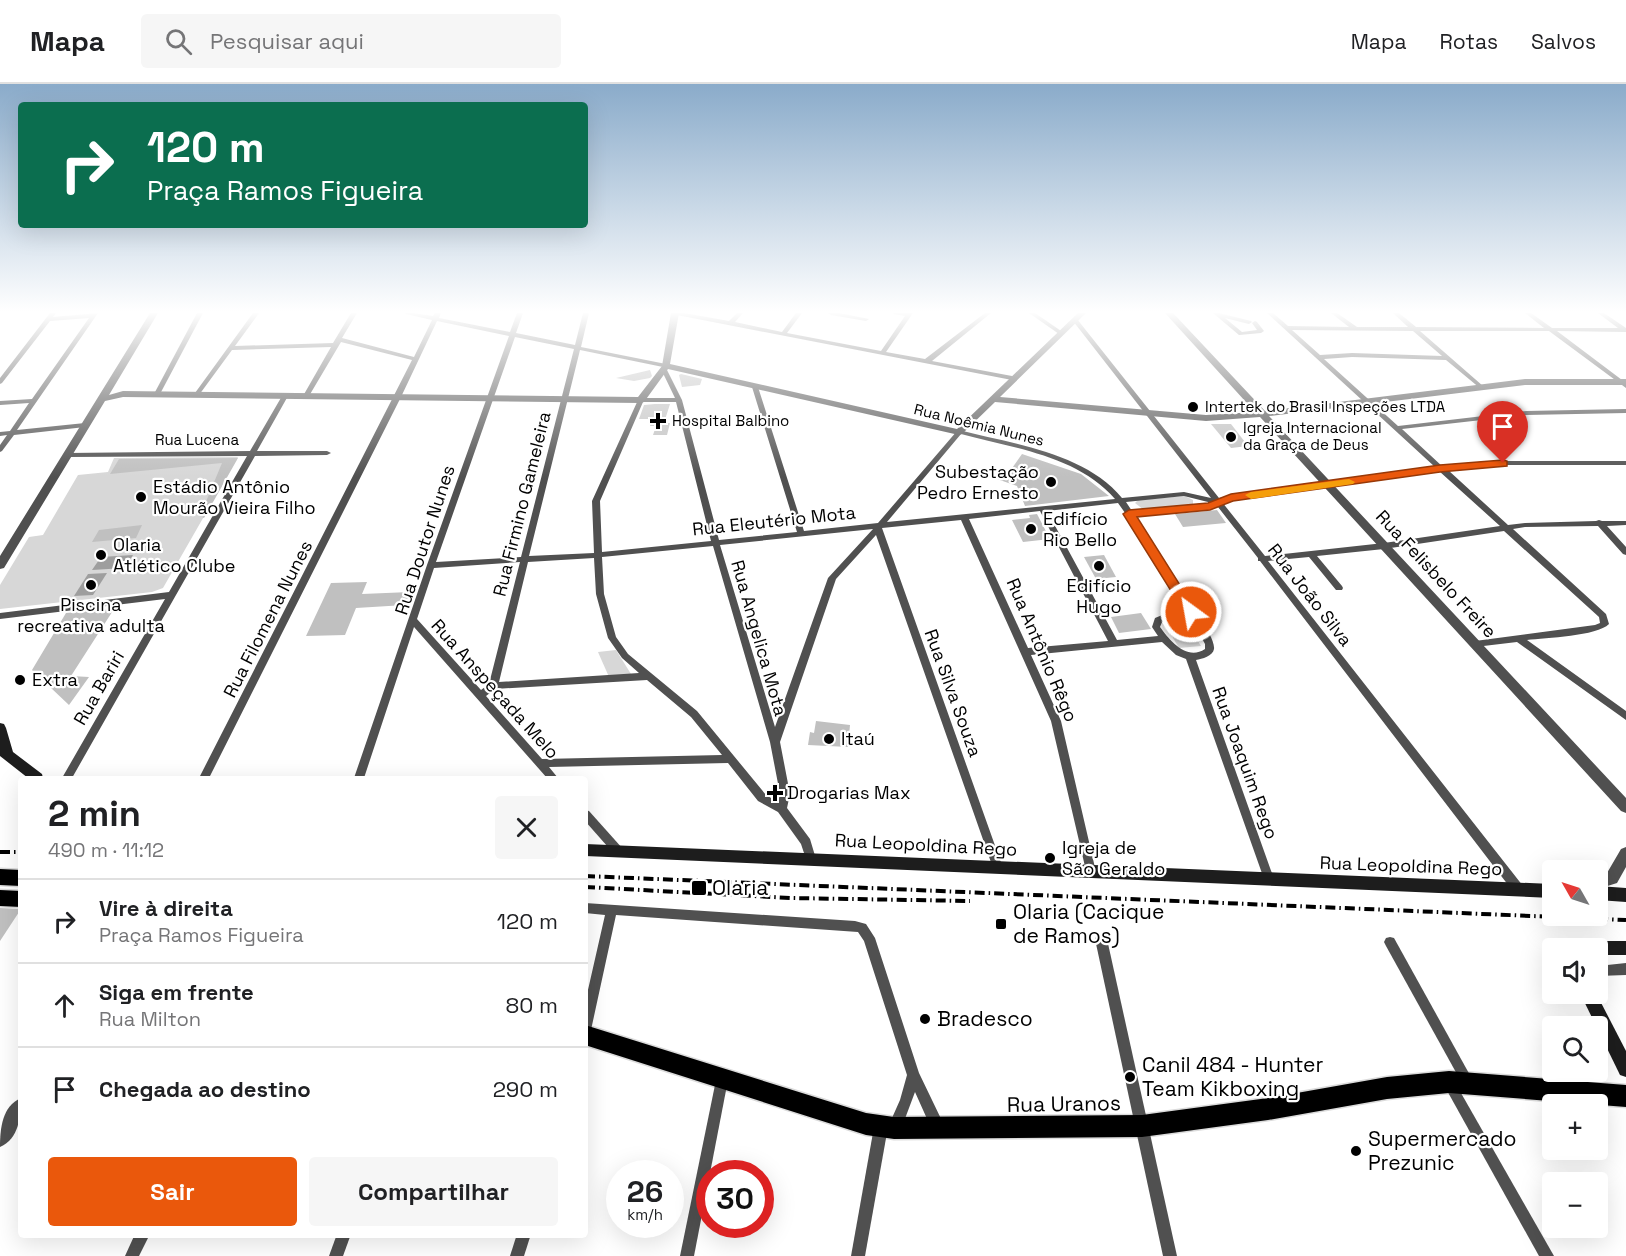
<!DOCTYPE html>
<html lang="pt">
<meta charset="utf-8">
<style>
:root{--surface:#fff;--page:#f6f6f6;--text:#202124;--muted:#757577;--line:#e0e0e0;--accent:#ea580c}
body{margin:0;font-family:"Space Grotesk",sans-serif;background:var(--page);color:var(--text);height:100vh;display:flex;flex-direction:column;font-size:22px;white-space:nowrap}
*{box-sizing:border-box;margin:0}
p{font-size:20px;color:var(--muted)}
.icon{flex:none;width:33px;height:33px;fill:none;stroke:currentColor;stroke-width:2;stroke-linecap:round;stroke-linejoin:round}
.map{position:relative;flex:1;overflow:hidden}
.sheet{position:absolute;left:18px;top:692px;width:570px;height:462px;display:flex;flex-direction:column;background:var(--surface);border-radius:6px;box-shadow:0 6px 24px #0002}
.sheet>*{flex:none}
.top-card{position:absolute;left:18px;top:18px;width:570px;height:126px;border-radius:6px;box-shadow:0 6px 24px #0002;background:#0b6e4f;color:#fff;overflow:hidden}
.needle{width:39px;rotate:309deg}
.tools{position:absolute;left:1542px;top:776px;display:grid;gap:12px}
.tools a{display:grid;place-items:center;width:66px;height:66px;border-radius:6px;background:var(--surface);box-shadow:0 6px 24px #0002;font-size:30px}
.speed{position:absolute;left:606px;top:1076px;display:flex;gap:12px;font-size:30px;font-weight:700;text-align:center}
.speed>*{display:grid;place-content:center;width:78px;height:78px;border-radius:50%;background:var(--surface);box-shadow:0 6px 24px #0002;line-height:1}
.speed small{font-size:15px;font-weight:400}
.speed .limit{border:9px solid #d22;background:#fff;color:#111}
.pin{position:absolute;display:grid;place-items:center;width:51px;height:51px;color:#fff;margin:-62px -26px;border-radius:50% 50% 50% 0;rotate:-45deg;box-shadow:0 0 6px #0007}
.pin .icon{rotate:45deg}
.me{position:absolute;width:66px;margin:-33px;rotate:328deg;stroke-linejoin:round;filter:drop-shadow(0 0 4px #0008)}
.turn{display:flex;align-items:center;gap:21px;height:126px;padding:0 30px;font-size:27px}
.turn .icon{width:78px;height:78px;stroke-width:2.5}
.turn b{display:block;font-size:42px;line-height:51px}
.round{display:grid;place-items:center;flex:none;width:63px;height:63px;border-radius:6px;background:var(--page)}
.head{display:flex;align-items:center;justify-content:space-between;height:102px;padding:0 30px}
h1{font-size:36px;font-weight:700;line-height:45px}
.cta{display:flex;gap:12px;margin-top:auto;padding:12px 30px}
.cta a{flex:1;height:69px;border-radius:6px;background:var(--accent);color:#fff;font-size:24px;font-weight:700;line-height:69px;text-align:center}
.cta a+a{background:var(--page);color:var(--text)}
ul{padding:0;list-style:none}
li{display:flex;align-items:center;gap:18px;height:84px;padding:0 30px;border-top:2px solid var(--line)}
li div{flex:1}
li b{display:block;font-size:22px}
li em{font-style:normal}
header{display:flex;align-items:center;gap:36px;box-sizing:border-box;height:84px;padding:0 30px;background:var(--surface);border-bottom:2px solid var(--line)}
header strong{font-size:28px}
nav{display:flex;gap:33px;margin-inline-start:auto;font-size:21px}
.search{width:420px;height:54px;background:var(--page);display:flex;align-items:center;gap:15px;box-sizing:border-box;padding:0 21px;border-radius:6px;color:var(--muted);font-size:22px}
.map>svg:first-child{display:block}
</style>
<header>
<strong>Mapa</strong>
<div class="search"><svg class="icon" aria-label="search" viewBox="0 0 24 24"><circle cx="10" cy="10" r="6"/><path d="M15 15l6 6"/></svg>Pesquisar aqui</div>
<nav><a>Mapa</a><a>Rotas</a><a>Salvos</a></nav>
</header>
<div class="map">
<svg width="1626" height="1172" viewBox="0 0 1626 1172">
<rect width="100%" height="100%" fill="#fff"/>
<g fill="#d7d7d7">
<path d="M238 373 163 504 152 508 0 525V501L29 453 43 451 78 391 108 388 114 374Z"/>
<path d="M1185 412 1193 416V420L1144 426 1135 419 1138 416Z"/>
<path d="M1183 534 1201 562 1179 564 1163 537Z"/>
<path d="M616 566 631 590 609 593 598 568Z"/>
</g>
<g fill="#9e9e9e">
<path d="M133 471 125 484 92 486 101 473Z"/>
<path d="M107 489 93 511 74 512 88 490Z"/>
</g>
<g fill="#c0c0c0">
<path d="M650 286 652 292 650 294 634 297 616 294Z"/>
<path d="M681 290 702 295 700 301 682 303 679 291Z"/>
<path d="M655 320H670L664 339H670L667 351H653L656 342H650L652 335H639L644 321Z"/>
<path d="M1211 340H1231L1248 362 1231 364Z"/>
<path d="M1022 370 1081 390 1109 412 1025 422 1017 402 997 395 1004 385 1010 387Z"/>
<path d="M238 374 204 434 200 432 222 379 110 390 119 375Z"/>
<path d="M1217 426 1226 439 1183 443 1175 430Z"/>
<path d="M1037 430 1050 455 1023 458 1012 436 1030 434 1029 431Z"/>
<path d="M142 441 136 454 92 458 99 446Z"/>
<path d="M1104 471 1116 493 1096 495 1084 473Z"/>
<path d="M367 498 362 510 410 508 405 521 356 524 345 551 306 552 331 499Z"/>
<path d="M114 525 71 592 89 593 69 621 32 586 66 529Z"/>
<path d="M1141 529 1151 545 1119 549 1111 533Z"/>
<path d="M816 637 850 641 848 663 808 661 810 648 814 649Z"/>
<path d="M0 824 21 825 0 857Z"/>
</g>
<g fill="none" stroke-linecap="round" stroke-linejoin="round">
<defs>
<g id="primary">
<path d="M0 785 21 786V802L0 801Z"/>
<path d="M0 806 21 807V823L0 822Z"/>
<path d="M585 941 866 1029 894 1033 1142 1031 1268 1014 1387 993 1449 987 1626 1001V1023L1449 1009 1387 1015 1268 1036 1142 1053 894 1055 866 1051 585 961Z"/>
</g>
</defs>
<use href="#primary" stroke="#dbdbdb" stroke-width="3"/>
<g fill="#505050" fill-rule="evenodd">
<path d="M50 229H56L53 233 98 229 17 346 85 339 88 341 85 343 14 351 2 367 0 368V361L7 351 0 352V348L10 347 29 319 0 321V317L32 315 89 234 50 237 2 299 0 300V294Z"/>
<path d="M197 229H203L160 310 155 311 154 310Z"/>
<path d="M253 229H259L235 262 333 259 351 229H357L342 254 414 273 432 236 406 230 405 229H414L433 232 435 229H441L439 234 510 248 517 229H523L516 249 575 261 583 229H589L581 263 666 280 669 282 666 284 682 316 719 456 797 448 752 303 753 302 758 303 804 447 878 439 957 347 959 346C1013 360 1085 369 1122 414L1184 408 1211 414 1073 237 1072 236 1075 234 1077 235 1219 414 1435 383 1267 229H1273L1288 242 1349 243 1331 229H1337L1357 243H1408L1393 229H1399L1416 243 1544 244 1525 229H1531L1552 244H1618L1598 229H1604L1626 244V248L1557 247 1626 299V304L1549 247H1420L1483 302V304L1481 305 1446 276 1352 273 1324 275 1398 342 1526 327 1626 325V329L1526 331 1402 345 1443 383 1503 377H1626V381H1503L1448 386 1508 441 1525 439 1596 437 1599 436 1602 437H1626V441L1607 442 1626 463V471L1623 470 1598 442 1525 443 1513 445 1606 530 1609 540C1597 552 1546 554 1527 556L1626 627V636L1517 558 1475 563 1472 562 1471 560 1475 557 1595 541 1600 539 1599 533 1504 447 1384 465 1317 472 1342 502 1343 504 1342 506H1336L1309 473 1268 477 1523 802 1524 806 1523 810 1519 811 1515 810 1260 477H1258V474L1218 423 1136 432C1150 452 1162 475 1175 496 1183 509 1216 552 1214 565 1213 572 1202 575 1196 576L1274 795 1273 798 1269 800 1265 798 1264 795 1186 575 1176 571 1162 558 1031 571 1061 637 1096 788 1095 791 1091 793 1087 791 1051 637 961 436 882 444 1003 784 1002 787 998 789 994 787 993 784 876 451 836 495 780 658 790 710 787 724 810 755 816 775 815 778 811 780 807 778 801 760 778 728 758 717 728 679 549 683 558 694H547L414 543 364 694H354L427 481 509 252 437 237 401 313 209 694H199L412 276 341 258 309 312 306 314 303 312 331 263 232 266 199 311H195V309ZM1292 246 1413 247 1442 272 1352 269 1320 271ZM515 253 574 265 521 473 436 478ZM580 266 663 283 661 285 675 314H641L638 316 592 417 594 469 529 472ZM643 318H676L711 457 602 468 600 417ZM961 350C1013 364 1078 372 1115 415L887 438ZM1439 387 1500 442 1384 459 1265 472 1222 418ZM1184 412 1212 419 1132 427 1126 418ZM1118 419 1140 450 1186 526 1172 527 1155 534 1152 543 1158 552 1117 556 1047 427ZM1040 427 1108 557 1028 564 969 435ZM873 445 828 494 775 643 720 461ZM713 462 770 658 780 710 778 718 766 711 697 627 628 570 616 553 604 510 602 473ZM594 474 596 510 608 554 622 574 639 589 499 598 528 478ZM520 478 489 600 481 606 417 535 434 484ZM1189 531 1205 560V565C1187 577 1170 557 1160 543L1162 538 1173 533ZM647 596 691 633 722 671 542 675 486 612 495 605Z"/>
<path d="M674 229H684L729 237 737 229H743L735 238 782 248 796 229H802L787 249 881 267 905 232 894 230 893 229H913L886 268 925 275 985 229H991L932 277 1012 292 1015 294 1012 296 677 231Z"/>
<path d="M828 229H839L869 235 866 237 831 231Z"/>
<path d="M1029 229H1035L1064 249 1059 250Z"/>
<path d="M1213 229H1219L1251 237 1252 238 1249 240 1225 234 1242 248 1257 246 1252 239 1255 237 1257 238 1264 247 1261 249 1239 251Z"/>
<path d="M285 310 288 312 257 367H327L331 369 327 371 255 372 72 694H62L165 515 0 535V529L169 508 247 372 67 373 63 371 67 369 250 367 282 312Z"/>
<path d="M585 726 589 727 623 765 624 768 623 771 619 773 615 771 585 737Z"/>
<path d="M585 819 855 837 866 840 875 854 919 989 944 1041 942 1046 937 1048 932 1046 915 1008 900 1048 895 1050 890 1048 888 1043 900 1016 907 991 864 857 858 848 616 831 591 946 589 950 585 952V919L605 831 585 829Z"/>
<path d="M1101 850 1105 851 1107 855 1177 1172H1163L1095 855 1097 851Z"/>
<path d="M1390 853 1394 854 1471 993 1473 997 1471 1001 1467 1003 1463 1001 1386 862 1384 858 1386 854Z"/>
<path d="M1626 879V891L1598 892V882Z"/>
<path d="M722 990 726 992 728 996 694 1172H680L716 996 718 992Z"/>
<path d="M1449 993 1453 995 1554 1172H1539L1445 1003 1443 999 1445 995Z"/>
<path d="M881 1036 886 1038 888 1043 865 1172H851L874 1043 876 1038Z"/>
<path d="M135 1150H150L139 1172H125Z"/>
<path d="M337 1150H351L343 1172H329Z"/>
<path d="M517 1150H531L524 1172H510Z"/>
</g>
<g fill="#505050" fill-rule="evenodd">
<path d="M150 229H158L109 311 123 307 638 313 662 282 671 229H679L670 280 957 345 1078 229H1086L1000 313 1206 331 1255 328 1165 229H1173L1265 327 1525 295H1626V301H1525L1269 332 1626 714V729L1621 727 1260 333 1206 337 995 318 962 350 959 351 668 285 644 318 641 319 123 313 105 317 4 484 0 485V472Z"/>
<path d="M1626 763V783L1617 799 1598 805V793L1607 789 1621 765Z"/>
<path d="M21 1014C21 1032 19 1055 0 1063 0 1045 2 1022 21 1014Z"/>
</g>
<g fill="#1d1d1d" fill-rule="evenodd">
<path d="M0 639 4 640 6 644 13 668 42 690 43 694H28L0 672Z"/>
<path d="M585 760 1552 800V814L585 772Z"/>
<path d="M1598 802 1626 804V818L1598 816Z"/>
<path d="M1591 857H1626V871H1598V864H1583L1586 859Z"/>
<path d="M1580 909H1596L1626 967V993L1620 991Z"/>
</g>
<use href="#primary" fill="#000" fill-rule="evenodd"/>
<g stroke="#000" stroke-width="4" stroke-dasharray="10 4 1.5 4" stroke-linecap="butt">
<path d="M0 768H21"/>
<path d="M585 792 1626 836"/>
<path d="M585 803 791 814 970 817"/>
</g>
</g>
<linearGradient id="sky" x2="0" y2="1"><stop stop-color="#8aabca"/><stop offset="0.58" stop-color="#fff"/><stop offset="1" stop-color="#fff" stop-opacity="0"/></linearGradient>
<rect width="1626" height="393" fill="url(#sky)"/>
<path fill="#ea580c" stroke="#983908" stroke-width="1.5" d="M1503 376 1507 377V382L1440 388 1233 417 1210 426 1137 433 1197 528 1191 533 1186 531 1123 430 1129 426 1208 419 1231 410 1440 381Z"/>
<path fill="#f59e0b" d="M1349 395 1355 398 1353 400 1251 415 1245 411 1251 408Z"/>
<g fill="#000" stroke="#fff" stroke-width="2">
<circle cx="1193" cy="323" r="6"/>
<path d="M655 328h6v6h6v6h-6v6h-6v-6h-6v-6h6z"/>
<circle cx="1231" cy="353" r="6"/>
<circle cx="1051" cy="398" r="6"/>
<circle cx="141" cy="413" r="6"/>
<circle cx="1031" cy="445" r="6"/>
<circle cx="101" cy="471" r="6"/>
<circle cx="1099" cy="482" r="6"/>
<circle cx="91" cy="501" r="6"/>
<circle cx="20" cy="596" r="6"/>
<circle cx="829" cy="655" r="6"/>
<path d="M772 700h6v6h6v6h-6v6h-6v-6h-6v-6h6z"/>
<circle cx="1050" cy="774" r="6"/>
<rect x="691" y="796" width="16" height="16" rx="3"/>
<rect x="995" y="834" width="12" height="12" rx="3"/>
<circle cx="925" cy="935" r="6"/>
<circle cx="1130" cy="993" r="6"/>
<circle cx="1356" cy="1067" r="6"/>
</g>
<g text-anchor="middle" stroke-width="4.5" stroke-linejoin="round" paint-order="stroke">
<g font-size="15" fill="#000" stroke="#fff" text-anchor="start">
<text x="1205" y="328">Intertek do Brasil Inspeções LTDA</text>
<text x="672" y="342">Hospital Balbino</text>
<text x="1243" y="349">Igreja Internacional<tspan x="1243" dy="17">da Graça de Deus</tspan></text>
</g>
<g font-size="15" fill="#000" stroke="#fff">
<text transform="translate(979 341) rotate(14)" y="5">Rua Noêmia Nunes</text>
<text x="197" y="361">Rua Lucena</text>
</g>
<g font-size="18" fill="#000" stroke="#fff" text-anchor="start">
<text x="1039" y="394" text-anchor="end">Subestação<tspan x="1039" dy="21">Pedro Ernesto</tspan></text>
<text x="153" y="409">Estádio Antônio<tspan x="153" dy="21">Mourão Vieira Filho</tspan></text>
<text x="1043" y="441">Edifício<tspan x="1043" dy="21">Rio Bello</tspan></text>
<text x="113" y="467">Olaria<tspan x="113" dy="21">Atlético Clube</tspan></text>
<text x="1099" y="508" text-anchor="middle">Edifício<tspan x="1099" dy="21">Hugo</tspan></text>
<text x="91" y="527" text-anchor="middle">Piscina<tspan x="91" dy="21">recreativa adulta</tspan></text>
<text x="32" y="602">Extra</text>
<text x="841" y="661">Itaú</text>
<text x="787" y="715">Drogarias Max</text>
<text x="1062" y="770">Igreja de<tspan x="1062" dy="21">São Geraldo</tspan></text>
</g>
<g font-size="18" fill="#000" stroke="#fff">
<text transform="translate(522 420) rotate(-76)" y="6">Rua Firmino Gameleira</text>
<text transform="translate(774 437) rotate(-6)" y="6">Rua Eleutério Mota</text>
<text transform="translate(425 456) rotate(-72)" y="6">Rua Doutor Nunes</text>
<text transform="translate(1436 490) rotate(47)" y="6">Rua Felisbelo Freire</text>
<text transform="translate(1310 511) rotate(52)" y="6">Rua João Silva</text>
<text transform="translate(268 535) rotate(-63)" y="6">Rua Filomena Nunes</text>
<text transform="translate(759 554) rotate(74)" y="6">Rua Angelica Mota</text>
<text transform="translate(1042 566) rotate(67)" y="6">Rua Antônio Rêgo</text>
<text transform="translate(99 604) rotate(-60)" y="6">Rua Bariri</text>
<text transform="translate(495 605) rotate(48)" y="6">Rua Anspeçada Melo</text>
<text transform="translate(953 609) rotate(70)" y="6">Rua Silva Souza</text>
<text transform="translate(1245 679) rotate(70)" y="6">Rua Joaquim Rego</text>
<text transform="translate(926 761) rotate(3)" y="6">Rua Leopoldina Rego</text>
<text transform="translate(1411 782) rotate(2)" y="6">Rua Leopoldina Rego</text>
</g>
<g font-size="21" fill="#000" stroke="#fff" text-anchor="start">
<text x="712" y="811">Olaria</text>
<text x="1013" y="835">Olaria (Cacique<tspan x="1013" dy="24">de Ramos)</tspan></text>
<text x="937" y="942">Bradesco</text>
<text x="1142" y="988">Canil 484 - Hunter<tspan x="1142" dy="24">Team Kikboxing</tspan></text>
<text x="1368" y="1062">Supermercado<tspan x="1368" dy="24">Prezunic</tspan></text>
</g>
<g font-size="21" fill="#000" stroke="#fff">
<text transform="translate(1064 1020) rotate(-1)" y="7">Rua Uranos</text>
</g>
</g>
</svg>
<div class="tools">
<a><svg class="needle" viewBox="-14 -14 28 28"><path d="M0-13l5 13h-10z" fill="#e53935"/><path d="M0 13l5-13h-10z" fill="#757577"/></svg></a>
<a><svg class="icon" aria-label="sound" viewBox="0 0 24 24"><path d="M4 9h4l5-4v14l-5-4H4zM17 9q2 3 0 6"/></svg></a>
<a><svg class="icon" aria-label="search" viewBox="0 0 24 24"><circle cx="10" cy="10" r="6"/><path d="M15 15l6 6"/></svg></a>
<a>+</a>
<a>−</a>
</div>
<div class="speed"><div>26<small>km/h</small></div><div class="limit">30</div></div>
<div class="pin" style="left:1503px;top:379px;background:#d93025"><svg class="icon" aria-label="arrive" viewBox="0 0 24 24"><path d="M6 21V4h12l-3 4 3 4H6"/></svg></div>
<svg class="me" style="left:1191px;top:528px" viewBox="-20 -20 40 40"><circle r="17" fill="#ea580c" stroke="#fff" stroke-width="3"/><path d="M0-11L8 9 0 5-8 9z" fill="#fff"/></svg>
<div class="top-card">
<div class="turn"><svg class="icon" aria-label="right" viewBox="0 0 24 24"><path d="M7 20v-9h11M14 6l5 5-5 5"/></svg><div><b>120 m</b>Praça Ramos Figueira</div></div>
</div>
<section class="sheet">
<div class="head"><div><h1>2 min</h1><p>490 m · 11:12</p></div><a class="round"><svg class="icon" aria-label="close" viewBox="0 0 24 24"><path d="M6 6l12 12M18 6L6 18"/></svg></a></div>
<ul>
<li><svg class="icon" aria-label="right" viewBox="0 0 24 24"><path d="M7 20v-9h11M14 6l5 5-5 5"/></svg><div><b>Vire à direita</b><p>Praça Ramos Figueira</p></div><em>120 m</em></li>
<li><svg class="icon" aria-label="ahead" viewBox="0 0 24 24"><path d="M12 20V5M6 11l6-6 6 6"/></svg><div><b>Siga em frente</b><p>Rua Milton</p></div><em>80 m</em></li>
<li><svg class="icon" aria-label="arrive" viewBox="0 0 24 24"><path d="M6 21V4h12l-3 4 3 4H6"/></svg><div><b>Chegada ao destino</b></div><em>290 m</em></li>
</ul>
<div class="cta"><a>Sair</a><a>Compartilhar</a></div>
</section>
</div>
